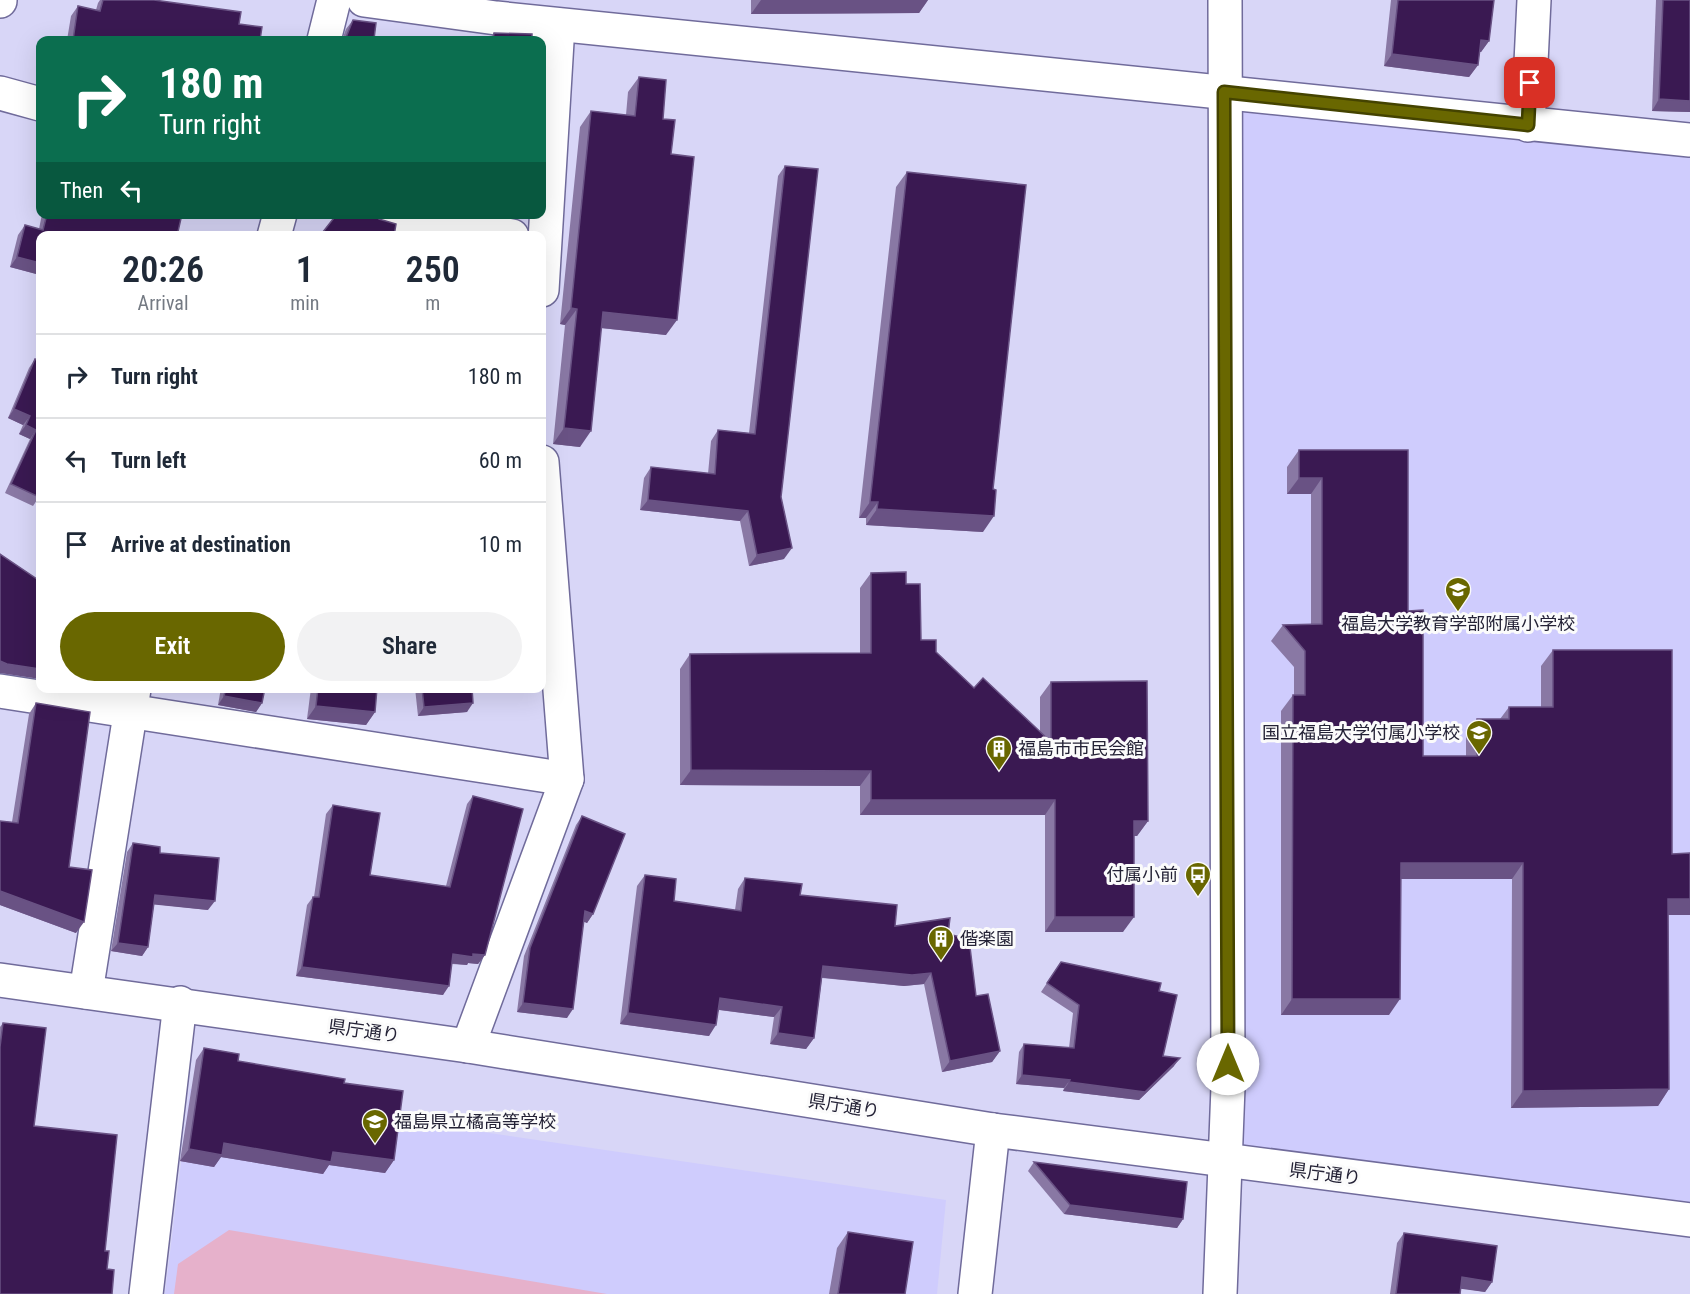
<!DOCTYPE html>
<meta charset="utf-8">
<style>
:root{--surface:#fff;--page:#f2f2f3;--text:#1f2937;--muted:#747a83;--line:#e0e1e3;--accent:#696700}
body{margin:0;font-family:"Roboto Condensed","Noto Sans JP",sans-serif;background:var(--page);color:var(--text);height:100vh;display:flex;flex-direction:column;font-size:22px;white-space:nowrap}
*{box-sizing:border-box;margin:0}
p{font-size:20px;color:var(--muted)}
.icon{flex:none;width:33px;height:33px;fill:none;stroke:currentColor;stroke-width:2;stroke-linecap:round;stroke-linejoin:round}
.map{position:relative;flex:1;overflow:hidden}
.panel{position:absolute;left:36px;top:231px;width:510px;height:462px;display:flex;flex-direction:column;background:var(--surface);border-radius:12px;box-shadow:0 6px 24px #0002}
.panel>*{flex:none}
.top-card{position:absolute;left:36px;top:36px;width:510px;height:183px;border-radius:12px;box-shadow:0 6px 24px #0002;background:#0b6e4f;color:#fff;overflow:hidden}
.pin{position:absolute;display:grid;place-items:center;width:51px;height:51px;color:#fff;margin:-26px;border-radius:12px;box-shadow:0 3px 9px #0006}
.me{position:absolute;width:66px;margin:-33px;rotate:0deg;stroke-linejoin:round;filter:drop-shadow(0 0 4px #0008)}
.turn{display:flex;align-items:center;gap:21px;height:126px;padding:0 24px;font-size:27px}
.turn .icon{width:78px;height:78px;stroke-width:2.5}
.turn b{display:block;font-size:42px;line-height:51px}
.then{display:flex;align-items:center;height:57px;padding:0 24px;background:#0003;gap:12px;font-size:22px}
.eta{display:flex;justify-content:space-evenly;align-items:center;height:102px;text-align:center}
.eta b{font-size:36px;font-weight:600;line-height:42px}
.primary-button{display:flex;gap:12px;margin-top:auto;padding:12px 24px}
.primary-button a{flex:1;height:69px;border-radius:36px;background:var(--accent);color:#fff;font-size:24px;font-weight:600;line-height:69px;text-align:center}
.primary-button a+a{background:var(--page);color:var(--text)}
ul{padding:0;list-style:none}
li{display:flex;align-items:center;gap:18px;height:84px;padding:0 24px;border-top:2px solid var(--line)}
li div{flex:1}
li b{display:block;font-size:22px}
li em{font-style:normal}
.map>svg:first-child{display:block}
</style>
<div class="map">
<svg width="1690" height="1294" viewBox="0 0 1690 1294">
<rect width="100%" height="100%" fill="#d8d6f7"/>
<g fill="#cfccfd">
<path d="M1224 92 1690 139V1220L1224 1161Z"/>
<path d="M190 1089 946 1200 937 1294H165Z"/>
</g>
<path fill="#e6b1cb" d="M229 1230 607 1294H174L178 1264Z"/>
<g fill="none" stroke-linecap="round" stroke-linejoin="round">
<defs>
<g id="minor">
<path d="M364 0 496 18 1690 140"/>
<path d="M0 1V0"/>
<path d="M324 40 334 0"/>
<path d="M0 93 40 104"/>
<path d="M1528 125 1534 0"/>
<path d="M385 214 512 236"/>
<path d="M274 236 280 214"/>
<path d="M542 290 558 25"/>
<path d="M0 691 567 779"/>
<path d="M0 980 468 1046 993 1130 1690 1220"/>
<path d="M86 992 134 689"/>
<path d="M468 1046 567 779 542 462"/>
<path d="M146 1294 180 1003"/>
<path d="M975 1294 993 1130"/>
<path d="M1220 1294 1228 1087 1225 0"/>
</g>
</defs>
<use href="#minor" stroke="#706b9b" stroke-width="36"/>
<use href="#minor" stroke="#fff" stroke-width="33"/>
</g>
<g fill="#8978a4">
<path d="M100 0H154L239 24 260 40H67L71 16 78 6 96 10 98 3Z"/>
<path d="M751 0H928L919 13 751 14Z"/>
<path d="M1391 0H1494L1489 41 1481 52H1479L1478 65 1469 77 1384 66Z"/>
<path d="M1656 0H1690V112L1652 111Z"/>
<path d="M353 20 374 39 388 40H342L346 29Z"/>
<path d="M494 33 532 40H488Z"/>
<path d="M639 77 663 119 671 154 666 335 601 328 580 447 553 444 565 325 560 324 580 127 591 111 626 115 628 92Z"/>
<path d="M785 166 781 497 784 559 749 566 740 521 640 510 644 478 651 467 708 474 711 441 718 430 749 433 778 176Z"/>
<path d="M907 172 983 532 866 525V518H859L896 187Z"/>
<path d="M42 214H182L40 236V275L10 267 18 235 25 225 39 229Z"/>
<path d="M35 359 39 497 33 506 5 493 30 439 19 434 23 425 8 418 29 368Z"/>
<path d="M1299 450H1408V611L1423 756H1466V735L1477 719H1500L1509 707H1541V666L1553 650 1672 854 1690 853V915H1668L1669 1089 1658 1106 1511 1108 1512 879H1401L1389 1015H1281V711L1293 695H1294V667L1271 641 1283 625 1311 624V494H1287V467Z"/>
<path d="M871 573 906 584 921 640 936 652 974 688 1040 732V697L1051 682 1148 821 1137 836H1134L1123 932H1045V815H860V786L680 785V669L690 654 860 653V588Z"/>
<path d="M221 688H265L262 703 256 712 218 705Z"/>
<path d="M311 688H377L375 712 366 725 307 719Z"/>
<path d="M415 688H472L467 712 418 716Z"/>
<path d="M36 703 69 867 76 933 0 905V821L12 822 29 714Z"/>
<path d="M473 796 485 955 478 964 468 963 467 965 452 964 443 995 296 976 307 905 313 897H314L326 814 333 805 370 875 446 886 467 804Z"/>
<path d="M582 816 593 914 587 923 584 921 567 1018 517 1012 524 956 576 825Z"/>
<path d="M133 843 160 853 208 910 154 904 148 947 142 956 111 951 127 852Z"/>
<path d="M645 875 674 901 735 910 738 889 745 878 895 926 948 934 1000 1051 992 1062 942 1072 924 984 904 986 822 978 814 1038 806 1049 770 1044 774 1017 719 1010 709 1036 620 1024 637 886Z"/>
<path d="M1061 962 1159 991 1163 1056 1174 1066 1139 1100 1063 1091 1064 1088 1016 1084 1019 1052 1024 1044 1069 1048 1073 1013 1041 992Z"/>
<path d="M3 1023 34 1126 105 1251 107 1269 0 1294V1027Z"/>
<path d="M204 1048 238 1061 344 1083 394 1160 385 1173 329 1165 323 1174 221 1157 214 1167 180 1161 196 1060Z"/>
<path d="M1034 1162 1183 1219 1177 1228 1064 1214 1028 1171Z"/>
<path d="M848 1232 905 1294H829L837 1248Z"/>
<path d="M1404 1233 1492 1282 1485 1292 1461 1288 1460 1294H1390L1397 1243Z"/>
</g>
<g fill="#695284">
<path d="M761 0H928L919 13 751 14Z"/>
<path d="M1481 40 1489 41 1481 52 1472 51Z"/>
<path d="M1392 54 1478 65 1469 77 1384 66Z"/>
<path d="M1659 99 1690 101V112L1652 111Z"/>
<path d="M498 214H513L511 217Z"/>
<path d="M17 257 40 263V275L10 267Z"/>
<path d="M571 308 577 309 565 325 560 324Z"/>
<path d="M603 312 677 320 666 335 592 327Z"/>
<path d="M14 409 30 416 23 425 8 418Z"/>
<path d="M26 425 36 430 30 439 19 434Z"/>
<path d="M564 428 591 431 580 447 553 444Z"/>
<path d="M1299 478H1322L1311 494H1287Z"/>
<path d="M648 500 748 511 740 521 640 510Z"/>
<path d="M870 502H878L866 518H859Z"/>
<path d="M877 509 994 516 983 532 866 525Z"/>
<path d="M792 548 784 559 749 566 757 555Z"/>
<path d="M0 661 40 669V679L0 673Z"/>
<path d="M224 696 262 703 256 712 218 705Z"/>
<path d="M473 703 467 712 418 716 424 707Z"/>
<path d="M316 706 375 712 366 725 307 719Z"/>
<path d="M691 770 871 771 860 786 680 785Z"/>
<path d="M871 800H1055L1045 815H860Z"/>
<path d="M1134 821H1148L1137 836H1123Z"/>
<path d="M1401 863H1523L1512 879H1389Z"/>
<path d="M0 891 84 922 76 933 0 905Z"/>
<path d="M155 895 215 901 208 910 149 904Z"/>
<path d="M1668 899H1690V915H1656Z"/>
<path d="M585 911 593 914 587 923 579 920Z"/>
<path d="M1055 917H1134L1123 932H1045Z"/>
<path d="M118 943 148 947 142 956 111 951Z"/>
<path d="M453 954H473L485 955 478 964 468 963 467 965 447 963Z"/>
<path d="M823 966 931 973 924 984 904 986 816 977Z"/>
<path d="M302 967 449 986 443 995 296 976Z"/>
<path d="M720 998 782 1007 774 1017 713 1009Z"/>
<path d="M1292 999H1400L1389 1015H1281Z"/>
<path d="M523 1003 573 1009 567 1018 517 1012Z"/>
<path d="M628 1013 716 1025 709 1036 620 1024Z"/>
<path d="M778 1033 814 1038 806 1049 770 1044Z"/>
<path d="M1000 1051 992 1062 942 1072 950 1061Z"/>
<path d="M1180 1058 1174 1066 1139 1100 1063 1091 1069 1082Z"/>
<path d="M1022 1075 1070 1080 1064 1088 1016 1084Z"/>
<path d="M1669 1089 1658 1106 1511 1108 1523 1091Z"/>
<path d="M224 1143 333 1152 394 1160 385 1173 329 1165 323 1174 221 1157 214 1167 180 1161 189 1149Z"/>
<path d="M1070 1205 1183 1219 1177 1228 1064 1214Z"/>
<path d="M1462 1277 1492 1282 1485 1292 1455 1288Z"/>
</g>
<g fill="#3a1952" stroke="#695284" stroke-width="1.5">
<path d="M103 0H154L241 12 239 24 262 27 260 40H73L78 6 100 11Z"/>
<path d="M1398 0H1494L1489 41 1481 40 1478 65 1392 54Z"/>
<path d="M1663 0H1690V101L1659 99Z"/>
<path d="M353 20 376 23 374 39 388 40H345Z"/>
<path d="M494 33 532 34V40H493Z"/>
<path d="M430 38 452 40H430Z"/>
<path d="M639 77 666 80 663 119 675 120 671 154 694 157 677 320 603 312 591 431 564 428 577 309 571 308 591 111 635 116Z"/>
<path d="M785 166 818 169 781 497 792 548 757 555 748 511 648 500 651 467 715 474 718 430 755 434Z"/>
<path d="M907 172 1026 185 993 489 996 490 994 516 877 509 878 502H870Z"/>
<path d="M47 214H182L177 236H40V263L17 257 25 225 43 230Z"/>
<path d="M337 214H376L379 219 396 224 394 236H321L323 232Z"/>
<path d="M35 359 40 362V494L39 497 11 484 36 430 26 425 30 416 14 409Z"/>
<path d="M1299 450H1408V611L1423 610V756H1477V719H1509V707H1553V650H1672V854L1690 853V899H1668L1669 1089 1523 1091V863H1401L1400 999H1292L1293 695H1305V651L1283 625 1322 624V478H1299Z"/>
<path d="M0 554 40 581V580V669L7 664 0 661Z"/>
<path d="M906 572V584H920L921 640H936V652L974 688 983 678 1051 742V682L1147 681 1148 821H1134V917H1055V800H871V771L691 770 690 654 871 653V573Z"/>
<path d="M226 688H265L262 703 224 696Z"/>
<path d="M318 688H377L375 712 316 706Z"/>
<path d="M422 688H472L473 703 424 707Z"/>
<path d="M36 703 90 712 69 867 92 870 84 922 0 891V821L18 823Z"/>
<path d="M473 796 523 809 485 955 473 954V957L453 954 449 986 302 967 313 897H319L333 805 380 813 370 875 450 887Z"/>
<path d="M582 816 625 834 593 914 585 911 573 1009 523 1003 530 948Z"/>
<path d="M133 843 160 847V853L219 858 215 901 155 895 148 947 118 943Z"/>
<path d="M645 875 676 879 674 901 741 911 745 878 802 884 800 895 897 905 895 926 950 918 948 934 969 939 976 996 988 994 1000 1051 950 1061 931 973 912 975 823 966 814 1038 778 1033 782 1007 720 998 716 1025 628 1013Z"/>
<path d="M1061 962 1161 983 1159 991 1177 995 1163 1056 1180 1058 1145 1092 1069 1082 1070 1080 1022 1075 1024 1044 1074 1048 1079 1005 1047 983Z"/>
<path d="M3 1023 46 1028 34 1126 117 1135 105 1251H109L107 1269 114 1270 112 1294H0V1047Z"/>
<path d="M204 1048 239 1054 238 1061 345 1079 344 1083 403 1091 394 1160 333 1152 331 1162 224 1143 222 1155 189 1149Z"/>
<path d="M1034 1162 1187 1182 1183 1219 1070 1205Z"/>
<path d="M848 1232 913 1242 905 1294H838Z"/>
<path d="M1404 1233 1497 1246 1492 1282 1462 1277 1460 1294H1396Z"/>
</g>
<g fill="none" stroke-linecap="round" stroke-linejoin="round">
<defs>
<path id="route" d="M1228 1064 1224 92 1528 125 1530 83"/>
</defs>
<use href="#route" stroke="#444300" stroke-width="15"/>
<use href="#route" stroke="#696700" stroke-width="10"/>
</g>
<defs>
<symbol id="school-pin" viewBox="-11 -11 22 30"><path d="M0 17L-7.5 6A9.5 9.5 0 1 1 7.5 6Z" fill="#696700" stroke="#fbfbfb"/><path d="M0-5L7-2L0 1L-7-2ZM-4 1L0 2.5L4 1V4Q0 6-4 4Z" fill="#fff"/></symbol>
<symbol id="building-pin" viewBox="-11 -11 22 30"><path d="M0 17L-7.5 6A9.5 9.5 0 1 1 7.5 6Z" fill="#696700" stroke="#fbfbfb"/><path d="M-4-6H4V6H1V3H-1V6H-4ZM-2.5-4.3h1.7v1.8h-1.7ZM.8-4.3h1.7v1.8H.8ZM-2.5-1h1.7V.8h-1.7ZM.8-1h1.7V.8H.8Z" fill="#fff"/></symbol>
<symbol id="bus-pin" viewBox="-11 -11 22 30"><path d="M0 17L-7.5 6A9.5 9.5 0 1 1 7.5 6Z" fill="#696700" stroke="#fbfbfb"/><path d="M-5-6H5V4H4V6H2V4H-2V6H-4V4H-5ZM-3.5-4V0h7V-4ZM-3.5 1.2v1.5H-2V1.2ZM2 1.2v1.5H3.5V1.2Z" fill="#fff"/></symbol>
</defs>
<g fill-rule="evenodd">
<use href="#school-pin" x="1443" y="575" width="30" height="40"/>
<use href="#school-pin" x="1464" y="718" width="30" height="40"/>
<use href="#building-pin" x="984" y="734" width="30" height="40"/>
<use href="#bus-pin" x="1183" y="860" width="30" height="40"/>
<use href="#building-pin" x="926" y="924" width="30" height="40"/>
<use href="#school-pin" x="360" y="1107" width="30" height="40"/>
</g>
<g text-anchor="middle" stroke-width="6" stroke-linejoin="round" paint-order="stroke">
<g font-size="18" fill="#242236" stroke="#fbfbfb" text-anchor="start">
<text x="1458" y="630" text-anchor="middle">福島大学教育学部附属小学校</text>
<text x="1460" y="739" text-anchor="end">国立福島大学付属小学校</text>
<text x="1018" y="755">福島市市民会館</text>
<text x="1178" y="881" text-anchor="end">付属小前</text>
<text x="960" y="945">偕楽園</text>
<text x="394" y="1128">福島県立橘高等学校</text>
</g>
<g font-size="18" fill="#242236" stroke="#fbfbfb">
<text transform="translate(364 1031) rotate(8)" y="6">県庁通り</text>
<text transform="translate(844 1106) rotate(9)" y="6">県庁通り</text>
<text transform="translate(1325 1174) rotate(7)" y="6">県庁通り</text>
</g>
</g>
</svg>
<div class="pin" style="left:1530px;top:83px;background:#d93025"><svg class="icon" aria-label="arrive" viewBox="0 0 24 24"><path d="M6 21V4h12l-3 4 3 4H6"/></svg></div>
<svg class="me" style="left:1228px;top:1064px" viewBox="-20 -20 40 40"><circle r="19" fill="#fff"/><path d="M0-13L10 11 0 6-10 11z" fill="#696700"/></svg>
<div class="top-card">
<div class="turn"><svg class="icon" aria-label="right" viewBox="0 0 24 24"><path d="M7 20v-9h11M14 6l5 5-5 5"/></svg><div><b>180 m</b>Turn right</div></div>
<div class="then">Then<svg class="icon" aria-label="left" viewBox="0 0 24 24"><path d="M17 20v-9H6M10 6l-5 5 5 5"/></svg></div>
</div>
<section class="panel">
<div class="eta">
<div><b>20:26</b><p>Arrival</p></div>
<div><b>1</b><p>min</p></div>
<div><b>250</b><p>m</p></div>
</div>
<ul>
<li><svg class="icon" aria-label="right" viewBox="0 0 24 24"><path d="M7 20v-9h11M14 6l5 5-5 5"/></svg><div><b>Turn right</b></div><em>180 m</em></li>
<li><svg class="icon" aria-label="left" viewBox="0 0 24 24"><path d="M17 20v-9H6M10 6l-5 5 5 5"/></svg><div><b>Turn left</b></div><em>60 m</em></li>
<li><svg class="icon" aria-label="arrive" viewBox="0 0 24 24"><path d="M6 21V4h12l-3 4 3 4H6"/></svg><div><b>Arrive at destination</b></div><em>10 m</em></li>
</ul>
<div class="primary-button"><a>Exit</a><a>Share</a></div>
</section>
</div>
